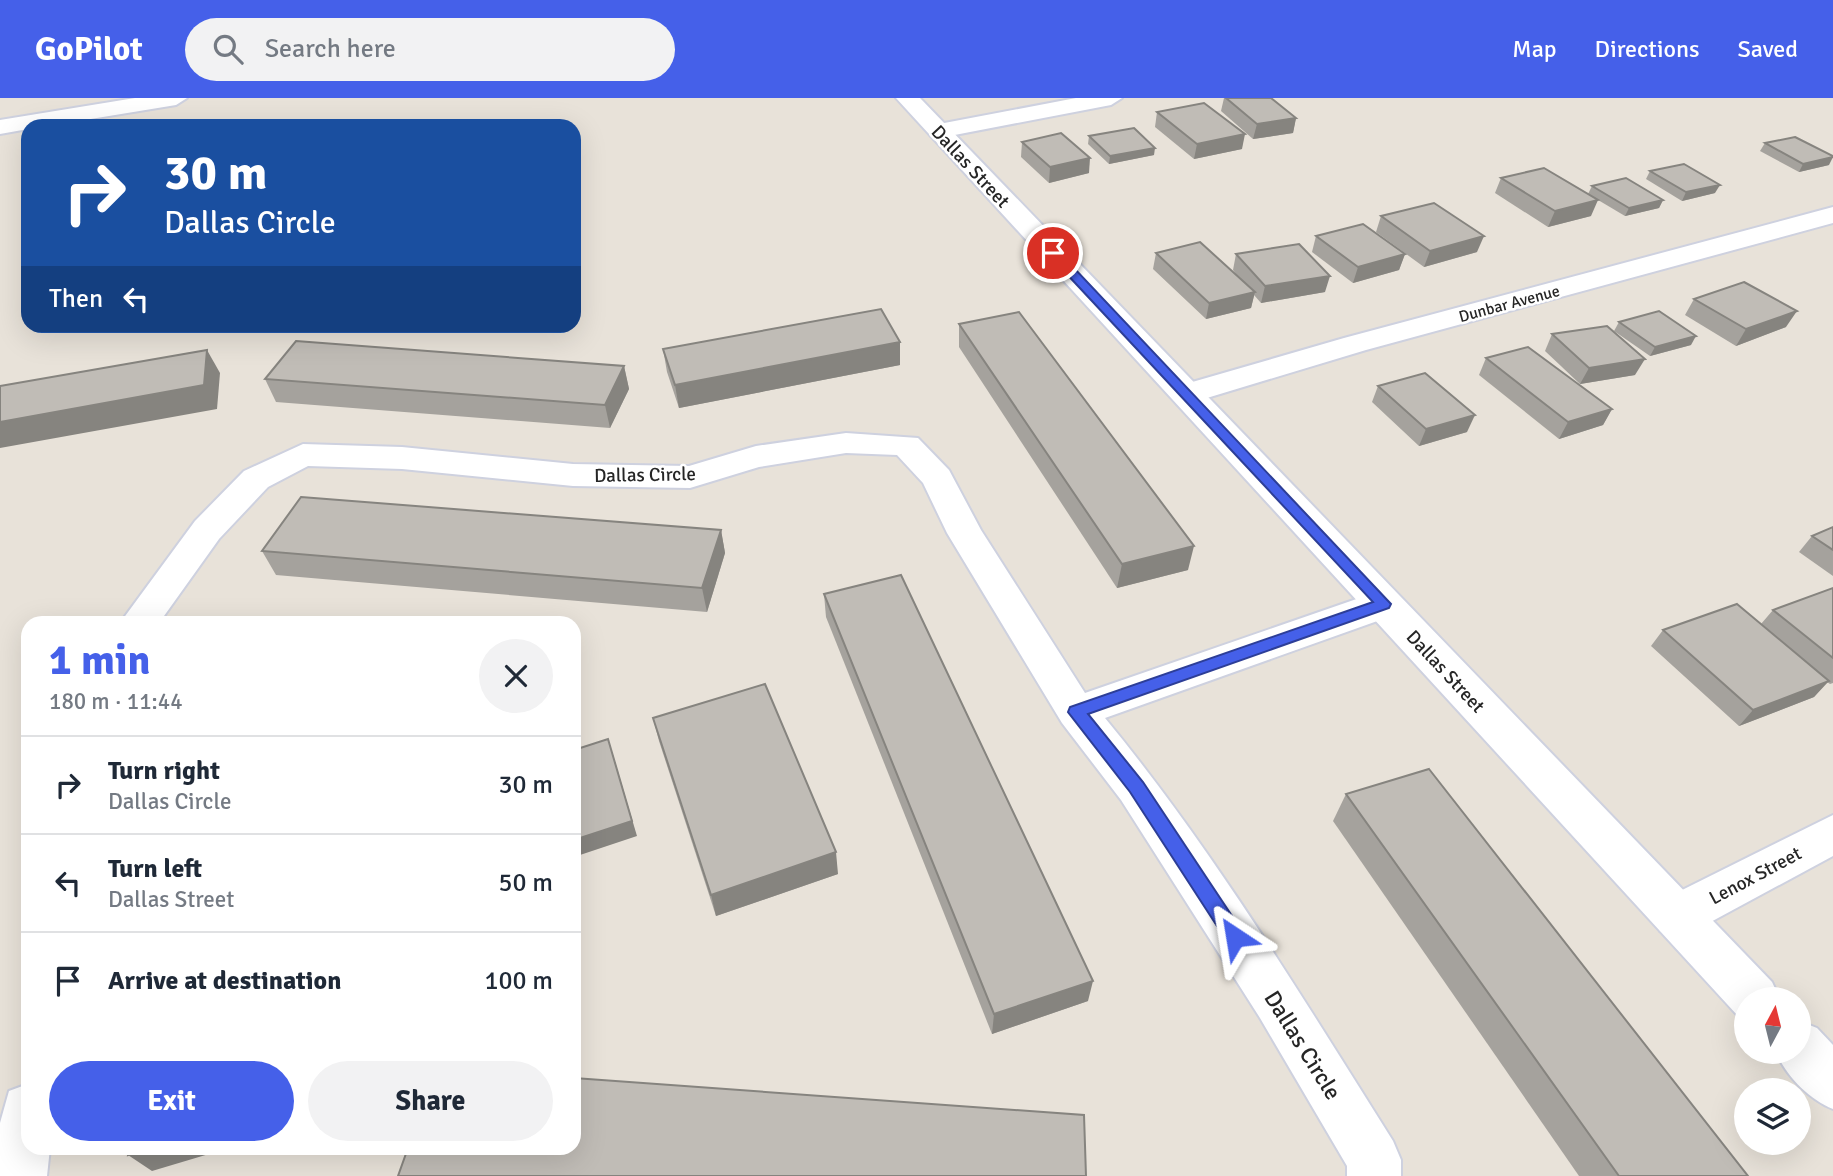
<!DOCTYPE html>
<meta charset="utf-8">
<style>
:root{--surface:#fff;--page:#f2f2f3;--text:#1f2937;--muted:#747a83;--line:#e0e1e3;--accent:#4560e9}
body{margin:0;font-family:Signika,sans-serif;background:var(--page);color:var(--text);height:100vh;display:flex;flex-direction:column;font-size:26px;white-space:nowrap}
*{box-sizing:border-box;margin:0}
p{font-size:23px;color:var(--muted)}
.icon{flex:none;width:38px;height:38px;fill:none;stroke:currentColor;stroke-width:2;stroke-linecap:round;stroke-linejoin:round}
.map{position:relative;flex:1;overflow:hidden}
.drawer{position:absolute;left:21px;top:518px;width:560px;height:539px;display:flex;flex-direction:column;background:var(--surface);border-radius:21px;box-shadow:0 7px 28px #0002}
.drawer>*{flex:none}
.guide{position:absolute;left:21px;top:21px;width:560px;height:214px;border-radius:21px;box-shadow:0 7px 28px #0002;background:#1a4fa0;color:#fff;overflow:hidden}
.needle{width:46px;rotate:7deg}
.fabs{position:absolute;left:1734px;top:889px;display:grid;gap:14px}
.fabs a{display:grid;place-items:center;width:77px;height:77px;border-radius:50%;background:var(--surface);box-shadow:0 7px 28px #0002;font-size:35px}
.pin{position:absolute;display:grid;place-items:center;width:60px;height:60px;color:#fff;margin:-30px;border:4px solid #fff;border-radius:50%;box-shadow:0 2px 7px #0007}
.me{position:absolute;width:77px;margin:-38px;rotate:327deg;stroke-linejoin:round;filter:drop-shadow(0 0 5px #0008)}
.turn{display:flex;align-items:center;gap:24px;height:147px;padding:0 28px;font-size:32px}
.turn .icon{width:91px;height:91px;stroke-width:2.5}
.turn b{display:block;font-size:49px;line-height:60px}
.then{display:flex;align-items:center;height:66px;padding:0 28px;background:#0003;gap:14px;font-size:26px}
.round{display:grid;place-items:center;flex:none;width:74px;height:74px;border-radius:37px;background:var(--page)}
.summary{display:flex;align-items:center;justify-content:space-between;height:119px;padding:0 28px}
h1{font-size:42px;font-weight:700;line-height:52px;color:var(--accent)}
.primary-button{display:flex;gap:14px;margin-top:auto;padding:14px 28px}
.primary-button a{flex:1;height:80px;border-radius:42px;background:var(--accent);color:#fff;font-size:28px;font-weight:700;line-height:80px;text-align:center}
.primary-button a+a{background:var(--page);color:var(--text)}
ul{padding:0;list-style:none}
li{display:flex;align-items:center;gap:21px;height:98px;padding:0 28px;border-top:2px solid var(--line)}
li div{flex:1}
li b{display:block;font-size:26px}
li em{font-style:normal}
header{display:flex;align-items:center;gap:42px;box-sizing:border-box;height:98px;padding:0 35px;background:var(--accent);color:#fff}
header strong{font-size:33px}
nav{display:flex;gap:38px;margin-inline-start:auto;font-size:24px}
.search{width:490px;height:63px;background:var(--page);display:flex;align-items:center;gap:18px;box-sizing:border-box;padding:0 24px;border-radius:38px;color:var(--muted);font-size:26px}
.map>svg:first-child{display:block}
</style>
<header>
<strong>GoPilot</strong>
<div class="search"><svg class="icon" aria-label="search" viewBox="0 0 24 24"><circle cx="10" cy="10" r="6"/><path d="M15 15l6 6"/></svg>Search here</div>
<nav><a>Map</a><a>Directions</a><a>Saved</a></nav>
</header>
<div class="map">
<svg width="1833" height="1078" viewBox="0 0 1833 1078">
<rect width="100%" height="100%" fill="#e8e2d9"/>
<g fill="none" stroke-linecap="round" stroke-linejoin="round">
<defs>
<g id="street">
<path d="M1076 0H1122L1111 7 939 40 931 38 927 33 931 28 939 26Z"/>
<path d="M1833 109V125L1366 252 1197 303 1186 305 1175 303 1170 296 1175 289 1344 240Z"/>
<path d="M846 335 918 340 949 372 981 432 1085 595 1371 496 1384 492 1397 496 1403 506 1397 516 1105 620C1213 751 1302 899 1393 1043L1401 1062V1078H1347V1068L1260 920 1121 702 1062 625 947 435 923 385 897 357 846 355 759 369 690 390 573 388 402 371 308 368 268 389 219 441 159 525H120L195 423 244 373 303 346 402 349 573 366 689 368 756 348Z"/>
<path d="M1833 717V758L1694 833 1677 839 1660 833 1654 818 1660 803Z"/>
<path d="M28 986V1050H50L47 1078H0V1025L9 993Z"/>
</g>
<g id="secondary">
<path d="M135 0H187L176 7 48 28H28V31L0 36V22Z"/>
<path d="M896 0H920L1772 884 1780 901H1746V921L1738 918Z"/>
<path d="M1799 923 1817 930 1833 947V1011C1809 1001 1786 978 1776 954H1799Z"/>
</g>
</defs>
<use href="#street" stroke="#ced1df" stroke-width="4"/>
<use href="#secondary" stroke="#ced1df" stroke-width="4"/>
<use href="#street" fill="#fff" fill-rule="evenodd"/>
<use href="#secondary" fill="#fff" fill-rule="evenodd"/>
</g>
<g fill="#a5a29d">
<path d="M1224 0H1271L1296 20 1293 35 1253 41 1221 13Z"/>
<path d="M1157 14 1242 51 1194 61 1155 29Z"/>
<path d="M1089 38 1154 57 1109 66 1088 46Z"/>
<path d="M1022 44 1089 75 1049 85 1021 59Z"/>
<path d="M1765 45 1829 67 1799 74 1760 53Z"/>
<path d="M1650 73 1715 95 1682 103 1646 81Z"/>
<path d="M1501 80 1591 118 1548 129 1495 95Z"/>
<path d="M1592 88 1663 102 1659 110 1625 118 1588 96Z"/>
<path d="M1381 118 1477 154 1424 169 1376 134Z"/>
<path d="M1316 138 1405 156 1399 172 1353 185 1312 154Z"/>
<path d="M1156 155 1240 181 1233 172 1236 156 1325 194 1261 205 1254 197 1251 210 1206 221 1153 171Z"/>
<path d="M1694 201 1786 229 1736 248 1685 217Z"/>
<path d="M1619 224 1691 247 1650 258 1614 233Z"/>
<path d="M959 226 1188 472 1117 490 959 249Z"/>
<path d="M1552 236 1635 277 1580 286 1545 253Z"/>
<path d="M663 251 900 267 679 310 667 274Z"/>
<path d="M1486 260 1612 311 1603 327 1559 341 1479 277Z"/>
<path d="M624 268 629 291 610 330 276 304 265 281Z"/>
<path d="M1378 288 1467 334 1419 348 1372 304Z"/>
<path d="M1833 429V478L1799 454 1812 438Z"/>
<path d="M721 432 725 455 707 514 276 477 262 453Z"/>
<path d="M1833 490V585L1830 586 1827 584 1814 599 1739 628 1651 548 1663 532 1761 526 1773 512Z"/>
<path d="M824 496 1088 903 992 936 826 519Z"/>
<path d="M653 620 838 776 716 818 659 643Z"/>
<path d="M1346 696 1748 1078H1579L1333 723Z"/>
</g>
<g fill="#86847f">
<path d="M1296 20 1293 35 1253 41 1257 26Z"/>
<path d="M1245 36 1242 51 1194 61 1197 46Z"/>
<path d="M1155 50 1154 57 1109 66 1110 58Z"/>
<path d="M1833 59 1829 67 1799 74 1803 66Z"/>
<path d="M1090 60 1089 75 1049 85 1050 69Z"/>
<path d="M1720 87 1715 95 1682 103 1686 94Z"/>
<path d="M1598 102 1591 118 1548 129 1555 113Z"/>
<path d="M1663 102 1659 110 1625 118 1629 110Z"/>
<path d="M1484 138 1477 154 1424 169 1430 153Z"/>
<path d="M1405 156 1399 172 1353 185 1358 169Z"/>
<path d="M1330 178 1325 194 1261 205 1265 188Z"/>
<path d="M1255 194 1251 210 1206 221 1209 205Z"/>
<path d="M1797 213 1786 229 1736 248 1746 231Z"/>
<path d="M1696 238 1691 247 1650 258 1655 249Z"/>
<path d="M900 244V267L679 310 675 287Z"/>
<path d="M207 252 220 275 217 311 0 350V324Z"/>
<path d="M1645 261 1635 277 1580 286 1589 270Z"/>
<path d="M624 268 629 291 610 330 605 307Z"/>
<path d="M1612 311 1603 327 1559 341 1568 324Z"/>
<path d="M1475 317 1467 334 1419 348 1426 331Z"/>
<path d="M721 432 725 455 707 514 702 490Z"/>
<path d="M1194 448 1188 472 1117 490 1122 466Z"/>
<path d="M1829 583 1814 599 1739 628 1753 612Z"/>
<path d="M613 657 637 738 574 759V742Z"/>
<path d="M836 754 838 776 716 818 711 797Z"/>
<path d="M1093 883 1088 903 992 936 994 916Z"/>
<path d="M152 1050H229L152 1073 128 1057Z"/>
</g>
<g fill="#c0bcb6" stroke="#86847f" stroke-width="2">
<path d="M1226 0H1271L1296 20 1257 26Z"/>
<path d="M1204 5 1245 36 1197 46 1157 14Z"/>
<path d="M1134 30 1155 50 1110 58 1089 38Z"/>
<path d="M1061 35 1090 60 1050 69 1022 44Z"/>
<path d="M1795 39 1833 58V59L1803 66 1765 45Z"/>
<path d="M1684 66 1720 87 1686 94 1650 73Z"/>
<path d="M1544 70 1598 102 1555 113 1501 80Z"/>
<path d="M1626 80 1663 102 1629 110 1592 88Z"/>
<path d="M1434 105 1484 138 1430 153 1381 118Z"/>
<path d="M1363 126 1405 156 1358 169 1316 138Z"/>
<path d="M1200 144 1255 194 1209 205 1156 155Z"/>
<path d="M1299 146 1330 178 1265 188 1236 156Z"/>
<path d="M1744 184 1797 213 1746 231 1694 201Z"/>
<path d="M881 211 900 244 675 287 663 251Z"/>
<path d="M1659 213 1696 238 1655 249 1619 224Z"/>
<path d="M1019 214 1194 448 1122 466 959 226Z"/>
<path d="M1607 228 1645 261 1589 270 1552 236Z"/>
<path d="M296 243 624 268 605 307 265 281Z"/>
<path d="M1528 249 1612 311 1568 324 1486 260Z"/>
<path d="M207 252 204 287 0 324V288Z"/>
<path d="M1425 275 1475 317 1426 331 1378 288Z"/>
<path d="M301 399 721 432 702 490 262 453Z"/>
<path d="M1833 429V452L1812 438Z"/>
<path d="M901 477 1093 883 994 916 824 496Z"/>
<path d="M1833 490V560L1773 512Z"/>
<path d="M1737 506 1829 583 1753 612 1663 532Z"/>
<path d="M765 586 836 754 711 797 653 620Z"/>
<path d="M608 641 632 723 574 742V652Z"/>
<path d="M1429 671 1748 1078H1619L1346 696Z"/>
<path d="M574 980 1084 1017 1086 1078H398L408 1050H574Z"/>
<path d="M129 1050H152L128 1057Z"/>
</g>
<path fill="#4560e9" stroke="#2d3e97" stroke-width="2" d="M1049 152H1057L1391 506 1389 510 1088 616 1143 684 1242 833 1244 839 1242 845 1235 848 1228 845 1130 694 1068 614 1070 609 1373 504 1049 157Z"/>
<g text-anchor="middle" stroke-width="5" stroke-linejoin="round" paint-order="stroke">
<g font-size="16" fill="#262626" stroke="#fff">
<text transform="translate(1509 205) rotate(-15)" y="6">Dunbar Avenue</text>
</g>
<g font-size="19" fill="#262626" stroke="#fff">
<text transform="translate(971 68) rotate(47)" y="7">Dallas Street</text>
<text transform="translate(645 376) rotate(-1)" y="7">Dallas Circle</text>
<text transform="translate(1446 573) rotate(47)" y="7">Dallas Street</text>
<text transform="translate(1755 777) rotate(-28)" y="7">Lenox Street</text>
</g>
<g font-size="23" fill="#262626" stroke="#fff">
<text transform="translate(1303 947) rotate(58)" y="8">Dallas Circle</text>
</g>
</g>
</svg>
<div class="fabs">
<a><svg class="needle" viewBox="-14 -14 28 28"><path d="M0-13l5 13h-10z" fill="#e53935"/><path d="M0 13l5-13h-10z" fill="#747a83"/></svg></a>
<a><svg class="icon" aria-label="layers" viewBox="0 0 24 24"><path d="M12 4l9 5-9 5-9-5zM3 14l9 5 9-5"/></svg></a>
</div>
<div class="pin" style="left:1053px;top:155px;background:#d93025"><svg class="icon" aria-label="arrive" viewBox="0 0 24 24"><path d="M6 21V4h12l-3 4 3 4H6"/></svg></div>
<svg class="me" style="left:1235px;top:839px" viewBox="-20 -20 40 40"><path d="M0-17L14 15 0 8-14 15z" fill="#4560e9" stroke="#fff" stroke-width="4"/></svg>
<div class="guide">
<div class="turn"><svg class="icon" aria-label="right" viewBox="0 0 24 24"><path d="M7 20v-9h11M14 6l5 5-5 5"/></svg><div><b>30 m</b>Dallas Circle</div></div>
<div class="then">Then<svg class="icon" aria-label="left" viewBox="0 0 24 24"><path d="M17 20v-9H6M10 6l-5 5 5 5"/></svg></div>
</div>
<section class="drawer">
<div class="summary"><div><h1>1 min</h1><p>180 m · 11:44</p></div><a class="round"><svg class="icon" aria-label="close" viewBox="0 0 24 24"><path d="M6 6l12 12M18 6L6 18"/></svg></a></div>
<ul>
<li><svg class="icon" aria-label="right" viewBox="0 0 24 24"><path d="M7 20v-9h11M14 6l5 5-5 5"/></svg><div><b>Turn right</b><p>Dallas Circle</p></div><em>30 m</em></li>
<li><svg class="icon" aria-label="left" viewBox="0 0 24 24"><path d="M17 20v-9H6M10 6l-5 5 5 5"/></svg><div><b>Turn left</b><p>Dallas Street</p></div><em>50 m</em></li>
<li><svg class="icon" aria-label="arrive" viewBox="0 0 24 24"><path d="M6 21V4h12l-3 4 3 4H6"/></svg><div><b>Arrive at destination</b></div><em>100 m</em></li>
</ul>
<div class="primary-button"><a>Exit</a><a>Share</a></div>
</section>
</div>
